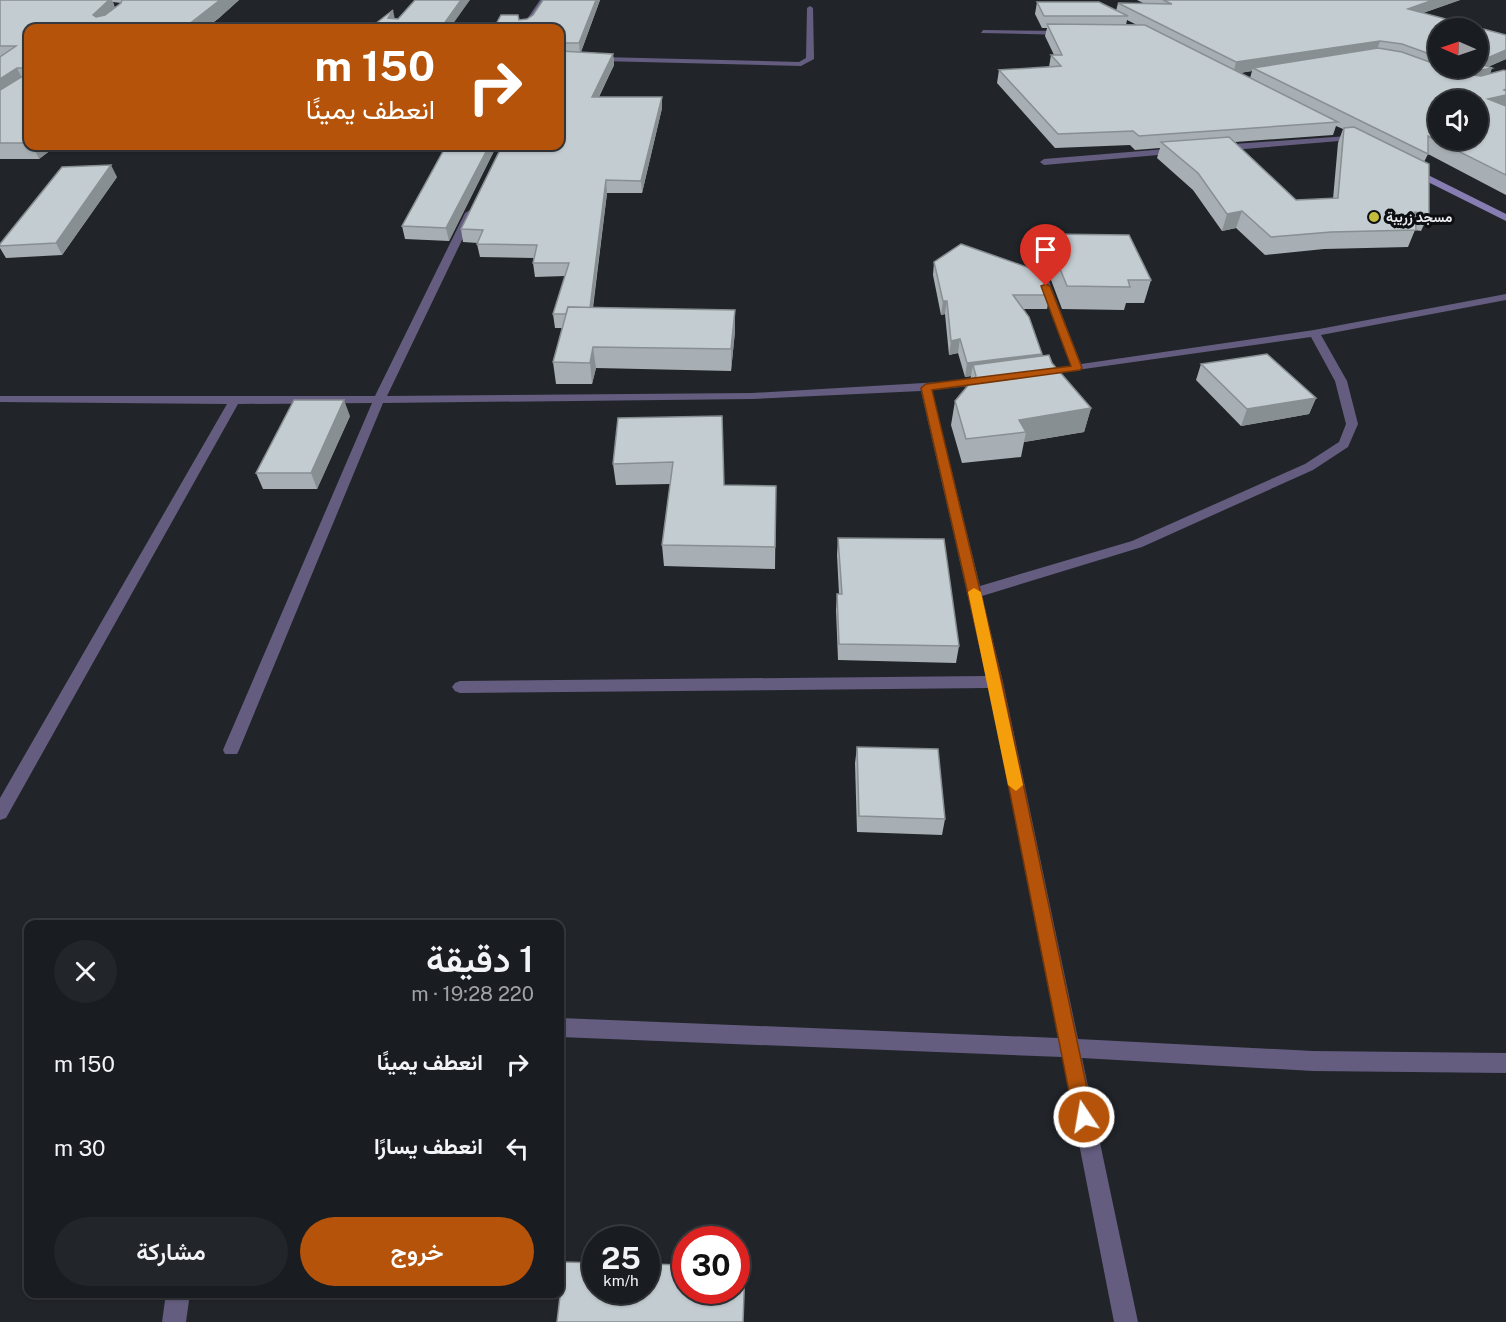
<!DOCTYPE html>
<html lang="ar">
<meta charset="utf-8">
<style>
:root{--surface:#191c20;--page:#222529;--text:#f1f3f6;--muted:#9fa1a5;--line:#373a3e;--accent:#b45309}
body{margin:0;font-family:"Public Sans",Vazirmatn,sans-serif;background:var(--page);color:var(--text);direction:rtl;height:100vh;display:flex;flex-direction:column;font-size:22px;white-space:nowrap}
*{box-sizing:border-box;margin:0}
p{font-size:20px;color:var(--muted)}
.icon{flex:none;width:33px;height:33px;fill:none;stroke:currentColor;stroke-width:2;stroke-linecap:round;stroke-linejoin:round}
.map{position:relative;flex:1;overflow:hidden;direction:ltr}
.side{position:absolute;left:24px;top:920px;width:540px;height:378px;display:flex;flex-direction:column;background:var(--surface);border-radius:12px;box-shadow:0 2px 4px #0004,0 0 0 2px var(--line);direction:rtl}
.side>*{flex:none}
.guide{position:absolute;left:24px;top:24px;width:540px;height:126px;border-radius:12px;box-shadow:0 2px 4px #0004,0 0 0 2px var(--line);direction:rtl;background:#b45309;color:#fff;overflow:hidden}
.needle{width:39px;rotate:272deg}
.buttons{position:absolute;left:1428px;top:18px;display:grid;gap:12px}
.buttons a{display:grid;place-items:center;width:60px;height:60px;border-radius:50%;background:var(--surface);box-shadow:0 2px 4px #0004,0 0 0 2px var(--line);font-size:30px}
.speed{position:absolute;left:582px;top:1226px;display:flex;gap:12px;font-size:30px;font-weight:700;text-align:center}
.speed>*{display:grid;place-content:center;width:78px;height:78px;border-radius:50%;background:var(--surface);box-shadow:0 2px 4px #0004,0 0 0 2px var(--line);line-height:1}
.speed small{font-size:15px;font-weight:400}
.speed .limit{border:9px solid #d22;background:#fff;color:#111}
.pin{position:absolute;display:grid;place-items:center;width:51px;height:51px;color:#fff;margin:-62px -26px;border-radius:50% 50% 50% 0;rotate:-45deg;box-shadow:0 0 6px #0007}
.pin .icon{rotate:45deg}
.me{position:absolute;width:66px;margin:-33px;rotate:348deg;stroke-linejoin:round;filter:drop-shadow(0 0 4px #0008)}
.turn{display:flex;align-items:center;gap:21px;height:126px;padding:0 30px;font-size:27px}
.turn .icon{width:78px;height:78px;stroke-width:2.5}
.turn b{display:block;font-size:42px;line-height:51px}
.round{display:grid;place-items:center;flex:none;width:63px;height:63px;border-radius:32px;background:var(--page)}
.head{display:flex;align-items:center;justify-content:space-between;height:102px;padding:0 30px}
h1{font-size:36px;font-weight:600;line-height:45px}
.action{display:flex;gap:12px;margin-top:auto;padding:12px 30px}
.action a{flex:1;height:69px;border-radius:36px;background:var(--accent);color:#fff;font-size:24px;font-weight:600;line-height:69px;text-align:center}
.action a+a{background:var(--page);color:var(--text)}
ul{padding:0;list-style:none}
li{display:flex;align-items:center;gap:18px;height:84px;padding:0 30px}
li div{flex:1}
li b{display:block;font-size:22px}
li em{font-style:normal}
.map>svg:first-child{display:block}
</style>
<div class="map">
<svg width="1506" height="1322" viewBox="0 0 1506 1322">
<rect width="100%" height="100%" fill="#21252a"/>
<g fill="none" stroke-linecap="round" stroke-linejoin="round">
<g fill="#645d7f" fill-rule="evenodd">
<path d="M540 0H546L527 28H521Z"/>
<path d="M810 6 813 8 814 59 801 66 560 60V56L799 62 806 58 807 8Z"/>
<path d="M983 30 1067 31 1070 33 1067 35 981 33Z"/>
<path d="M1348 136 1352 138 1351 140 1220 151 1216 148 1220 145Z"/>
<path d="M1178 148 1182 151 1181 153 1044 165 1040 162 1044 159Z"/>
<path d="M470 210 475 213 387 396 752 393 992 379 994 381 988 384 932 390 980 586 1132 541 1305 464 1339 442 1346 424 1335 381 1311 337 1034 376V372L1071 366 1025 245 1027 243 1035 245 1081 364 1314 330 1506 294V300L1321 335 1347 381 1358 424 1348 447 1313 470 1142 547 982 596 1003 682 1078 1039 1313 1051 1506 1053V1073L1313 1071 1082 1058 1138 1322H1114L1062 1057 560 1037V1018L1058 1038 989 688 460 693 455 691 452 687 455 683 460 681 986 676 921 391 752 399 383 403 239 750 237 754H225L223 750 372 403 238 404 6 818 0 820V798L227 404 0 402V396H375L465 213Z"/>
<path d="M166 1293H190L186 1322H162Z"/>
</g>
<path fill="#887db2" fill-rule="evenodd" d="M1408 168H1414L1506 214V221L1408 172Z"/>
</g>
<g fill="#a8afb4" fill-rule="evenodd">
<path d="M0 0H239L219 18 206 28H28V146H56L39 159H0ZM113 2 121 3 115 8Z"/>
<path d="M600 0 581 52 613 54 614 65 599 97H662V108L642 193H607L593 308 735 310V331L731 371 596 368 592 384H556L553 362 562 328H555L553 314 565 276 535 277 533 263 534 258 480 257 477 244 478 243 463 242 461 229 501 147H496L449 241 405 239 402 226 446 146H560V28L519 20 527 19Z"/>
<path d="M1137 0H1460L1423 13 1506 35V59L1488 67 1492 68 1490 74 1506 71V195L1428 154 1424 162 1429 214 1421 231 1415 230 1408 247 1324 249 1265 255 1236 228 1222 231 1193 190 1157 158 1160 148 1135 150 1130 145 1055 148 997 83 999 70 1049 67 1051 55H1054L1045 36 1047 28H1042L1035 14 1037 2 1116 11 1118 3 1145 4ZM1127 20 1137 25H1126ZM1438 28 1478 68H1438ZM1252 71 1250 78 1240 73ZM1336 126 1343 129 1338 143 1333 199 1296 200 1235 142 1333 135Z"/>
<path d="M164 146H213L210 149 166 150Z"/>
<path d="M117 177 62 255 6 258 0 248V244Z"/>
<path d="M1046 234 1151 280 1144 303H1126L1124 310 1062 309 1042 256Z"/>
<path d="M934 262 1050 295 1047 309H1022L1042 354V356L1052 363 1091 408 1084 432 1024 442 1021 457 962 463 951 425 955 401 969 384 971 376 965 377 958 353 949 355 945 314 941 315 933 275Z"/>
<path d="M1201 364 1316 398 1309 414 1241 426 1196 380Z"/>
<path d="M350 416 317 489H263L256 473Z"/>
<path d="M618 418 724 485 776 486 775 569 664 566 662 545 670 484 616 485 613 464Z"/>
<path d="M838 538 959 646 956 663 838 660 836 610 837 594H839L837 555Z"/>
<path d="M857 747 945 819 942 835 857 832 855 763Z"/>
</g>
<g fill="#888f92">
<path d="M109 0H112L116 11 99 28 93 15Z"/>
<path d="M220 0H239L219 18 206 28H184Z"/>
<path d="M461 0H470L450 28H441Z"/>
<path d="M596 0H600L580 54 579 43Z"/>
<path d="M1433 0H1460L1403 20 1408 9Z"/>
<path d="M393 10 395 20 388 18Z"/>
<path d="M1380 41 1376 53 1253 68 1252 71 1233 74 1236 62Z"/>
<path d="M1506 50V59L1480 70 1492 68 1487 80 1470 83 1478 68V62Z"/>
<path d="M613 54 614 65 593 108 592 97Z"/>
<path d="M17 68 24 82 0 98V79Z"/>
<path d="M1506 89V106L1488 99Z"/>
<path d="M662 97V108L642 193 641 181Z"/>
<path d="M33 146H56L39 159Z"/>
<path d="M489 146H496V147L449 241 446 228Z"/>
<path d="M111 165 117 177 62 255 56 243Z"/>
<path d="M606 180 607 193 590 328 589 315Z"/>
<path d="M1242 211 1236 228 1222 231 1227 214Z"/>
<path d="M943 301H947L945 314 941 315Z"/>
<path d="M735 310V331L731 371V349Z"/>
<path d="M960 339 958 353 949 355 951 341Z"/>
<path d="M593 347 596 368 592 384 590 363Z"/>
<path d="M1042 354 1039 368 973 365 971 376 965 377 967 363Z"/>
<path d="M1316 398 1309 414 1241 426 1247 409Z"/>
<path d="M344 400 350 416 317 489 311 473Z"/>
<path d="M1091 408 1084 432 1024 442 1026 432 1019 420Z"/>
</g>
<g fill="#c3ccd1" stroke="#888f92" stroke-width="1.5" fill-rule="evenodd">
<path d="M0 0H109L93 15 96 17 105 15 121 3 122 0H220L184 28H28V143H0V90L23 76V68H17L0 79V57L16 46H0Z"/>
<path d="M415 0H461L441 28H370L393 10 388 18 398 19Z"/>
<path d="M543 0H596L579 43H560V28H494L501 15H518L519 20 527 19 533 15Z"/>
<path d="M1163 0H1433L1408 9 1506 35V50L1478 62V28H1438V57L1402 44 1380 41 1236 62 1118 3 1172 4Z"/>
<path d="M1037 2H1099L1128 16H1044Z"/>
<path d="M1047 24 1145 25 1338 122 1139 136 1133 131 1058 134 999 70 1061 66 1051 55H1062Z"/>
<path d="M1378 48 1402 52 1438 65V68H1445L1465 74 1481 76 1504 70 1506 71V89L1504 90 1506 91V95L1488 99 1506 106V175L1428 136V154L1253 68ZM1438 100H1478V140H1438Z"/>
<path d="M560 51 613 54 592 97H662L641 181 606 180 590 308 568 307 566 314H553L569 263H533L537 245 477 244 483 230 461 229 502 146H560Z"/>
<path d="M1478 63 1492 68 1476 71 1466 68H1478Z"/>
<path d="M1354 127 1429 164V214L1415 212 1416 230 1331 232 1271 237 1242 211 1227 214 1198 173 1161 142 1229 137 1296 200 1338 198 1344 128Z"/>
<path d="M446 146H489L446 228 402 226Z"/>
<path d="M111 165 56 243 0 246V244L62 167Z"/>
<path d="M1046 234 1129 235 1151 280H1128L1130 287 1067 286Z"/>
<path d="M961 244 1041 272 1050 295H1013L1029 317 1042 354 967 363 960 339 951 341 947 301H943L934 262Z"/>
<path d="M568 307 735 310 731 349 593 347 590 363 553 362Z"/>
<path d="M1267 354 1316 398 1247 409 1201 364Z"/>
<path d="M1049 355 1052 363 1091 408 1019 420 1026 432 966 439 955 401 976 376 973 365Z"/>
<path d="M294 400H344L311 473H256Z"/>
<path d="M722 416 724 485 776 486 775 547 662 545 673 462 613 464 618 418Z"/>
<path d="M838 538 944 539 959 646 839 644 837 594H842Z"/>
<path d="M857 747 938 749 945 819 859 816Z"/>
<path d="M564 1262 596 1263V1290H646V1264L686 1265V1290H736V1267H745L743 1322H557Z"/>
</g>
<path fill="#b45309" stroke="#753606" stroke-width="1.5" d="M1046 284 1050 286 1082 368 1080 370 932 390 1002 682 1093 1117 1091 1123 1084 1126 1077 1123 1074 1117 988 682 921 388 926 384 1071 366 1041 286Z"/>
<path fill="#f59e0b" d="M974 588 981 592 1023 785 1016 791 1008 785 968 592Z"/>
<circle fill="#c4bc3d" stroke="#0c0e10" stroke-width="2" cx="1374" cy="217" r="6"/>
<g text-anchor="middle" stroke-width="6" stroke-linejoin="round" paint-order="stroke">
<g font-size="14" font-weight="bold" fill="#e8ebef" stroke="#0c0e10" text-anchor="start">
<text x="1386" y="222">مسجد زريبة</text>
</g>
</g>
</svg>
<div class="buttons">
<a><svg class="needle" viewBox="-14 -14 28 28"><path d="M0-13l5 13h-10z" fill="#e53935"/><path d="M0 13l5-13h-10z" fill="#9fa1a5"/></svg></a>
<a><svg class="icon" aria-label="sound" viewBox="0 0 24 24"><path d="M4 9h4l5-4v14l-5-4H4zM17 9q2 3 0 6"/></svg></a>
</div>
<div class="speed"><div>25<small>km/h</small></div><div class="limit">30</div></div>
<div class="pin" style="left:1046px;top:286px;background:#d93025"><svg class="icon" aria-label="arrive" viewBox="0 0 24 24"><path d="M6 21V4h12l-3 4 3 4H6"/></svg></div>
<svg class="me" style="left:1084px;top:1117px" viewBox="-20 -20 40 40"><circle r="17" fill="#b45309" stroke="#fff" stroke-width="3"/><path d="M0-11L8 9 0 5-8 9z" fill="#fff"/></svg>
<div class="guide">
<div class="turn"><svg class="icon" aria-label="right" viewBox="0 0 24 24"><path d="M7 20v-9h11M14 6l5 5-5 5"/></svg><div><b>150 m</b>انعطف يمينًا</div></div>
</div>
<section class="side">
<div class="head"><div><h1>1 دقيقة</h1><p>220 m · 19:28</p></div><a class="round"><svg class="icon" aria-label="close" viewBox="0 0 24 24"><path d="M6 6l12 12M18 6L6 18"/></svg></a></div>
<ul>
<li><svg class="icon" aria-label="right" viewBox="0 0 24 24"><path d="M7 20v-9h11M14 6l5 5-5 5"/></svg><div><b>انعطف يمينًا</b></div><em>150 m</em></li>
<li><svg class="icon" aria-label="left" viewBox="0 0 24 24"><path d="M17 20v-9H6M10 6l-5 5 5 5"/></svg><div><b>انعطف يسارًا</b></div><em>30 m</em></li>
</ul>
<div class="action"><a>خروج</a><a>مشاركة</a></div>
</section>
</div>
